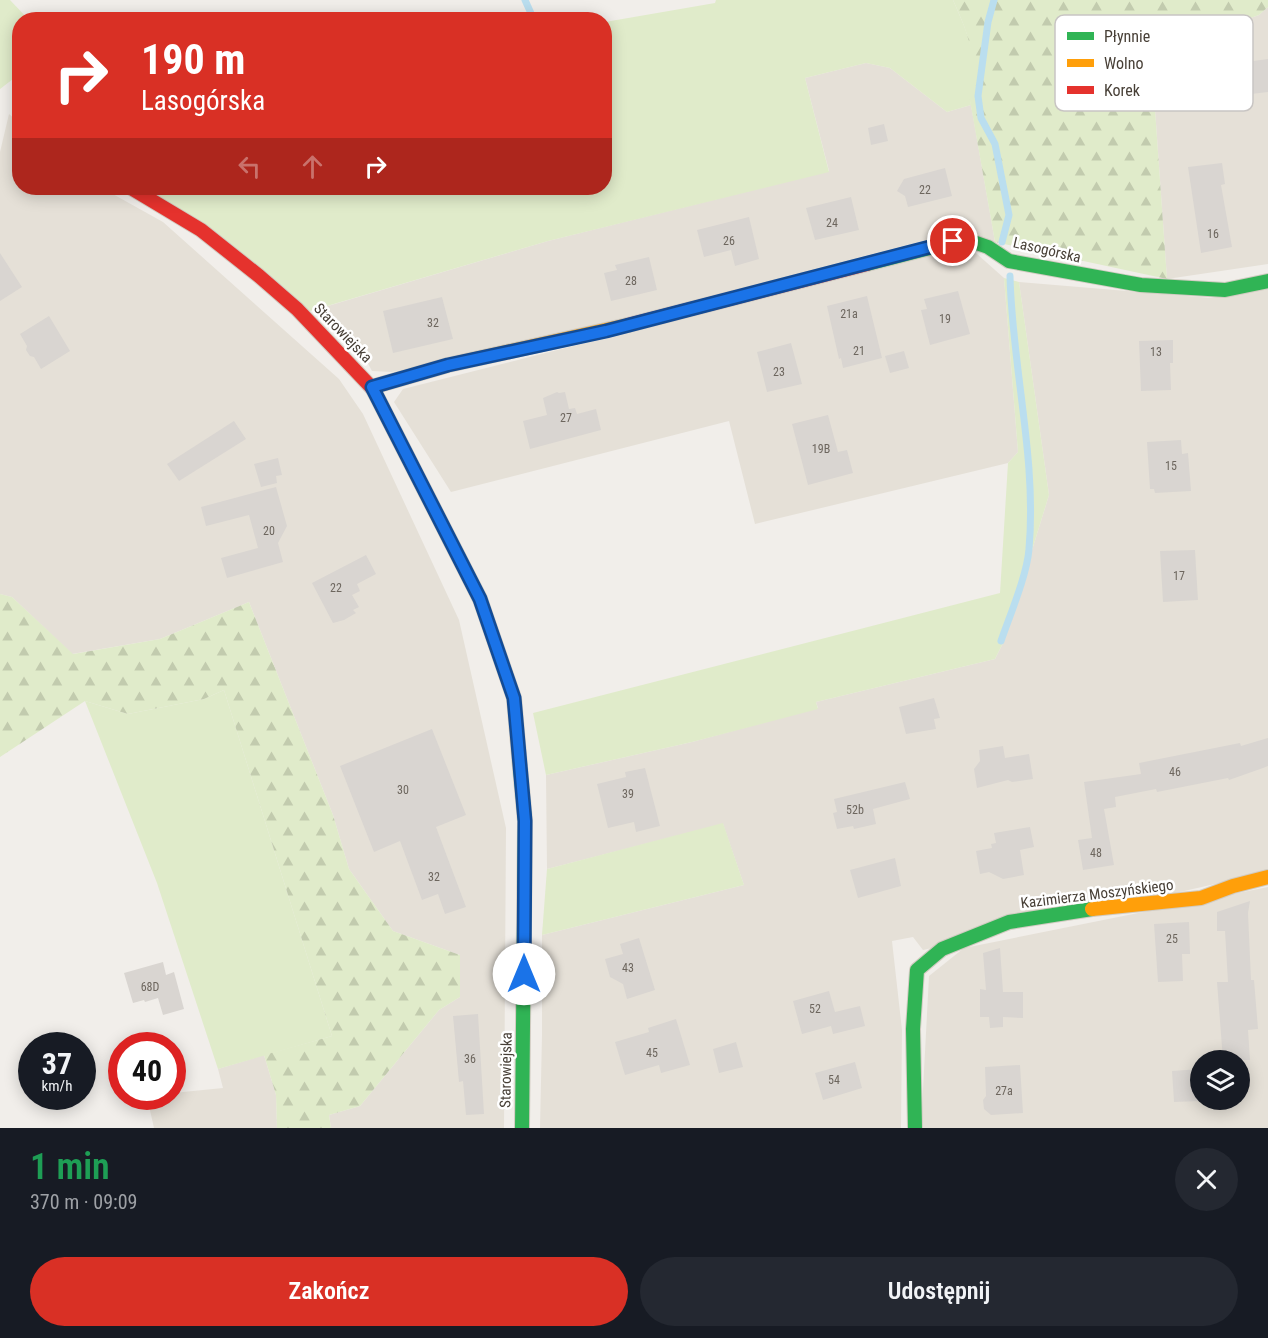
<!DOCTYPE html>
<html lang="pl">
<meta charset="utf-8">
<style>
:root{--surface:#171b24;--page:#242831;--text:#f1f3f6;--muted:#9ea1a6;--accent:#d93025}
body{margin:0;font-family:"Roboto Condensed",sans-serif;background:var(--page);color:var(--text);height:100vh;display:flex;flex-direction:column;font-size:22px;white-space:nowrap}
*{box-sizing:border-box;margin:0}
p{font-size:20px;color:var(--muted)}
.icon{flex:none;width:33px;height:33px;fill:none;stroke:currentColor;stroke-width:2;stroke-linecap:round;stroke-linejoin:round}
.map{position:relative;height:1128px;overflow:hidden}
.panel{display:flex;flex-direction:column;background:var(--surface);flex:1}
.panel>*{flex:none}
.top-card{position:absolute;left:12px;top:12px;width:600px;height:183px;border-radius:24px;box-shadow:0 3px 15px #0003;background:#d93025;color:#fff;overflow:hidden}
.buttons{position:absolute;left:1190px;top:1050px;display:grid;gap:12px}
.buttons a{display:grid;place-items:center;width:60px;height:60px;border-radius:50%;background:var(--surface);box-shadow:0 3px 15px #0003;font-size:30px}
.speed{position:absolute;left:18px;top:1032px;display:flex;gap:12px;font-size:30px;font-weight:700;text-align:center}
.speed>*{display:grid;place-content:center;width:78px;height:78px;border-radius:50%;background:var(--surface);box-shadow:0 3px 15px #0003;line-height:1}
.speed small{font-size:15px;font-weight:400}
.speed .limit{border:9px solid #d22;background:#fff;color:#111}
.pin{position:absolute;display:grid;place-items:center;width:51px;height:51px;color:#fff;margin:-26px;border:3px solid #fff;border-radius:50%;box-shadow:0 2px 6px #0007}
.me{position:absolute;width:66px;margin:-33px;rotate:0deg;stroke-linejoin:round;filter:drop-shadow(0 0 4px #0008)}
.turn{display:flex;align-items:center;gap:21px;height:126px;padding:0 30px;font-size:27px}
.turn .icon{width:78px;height:78px;stroke-width:2.5}
.turn b{display:block;font-size:42px;line-height:51px}
.lanes{display:flex;align-items:center;height:57px;padding:0 30px;background:#0003;justify-content:center;gap:30px;direction:ltr}
.lanes .off{opacity:.35}
.round{display:grid;place-items:center;flex:none;width:63px;height:63px;border-radius:32px;background:var(--page)}
.overview{display:flex;align-items:center;justify-content:space-between;height:102px;padding:0 30px}
h1{font-size:36px;font-weight:600;line-height:45px;color:#1e9e55}
.primary-button{display:flex;gap:12px;margin-top:auto;padding:12px 30px}
.primary-button a{flex:1;height:69px;border-radius:36px;background:var(--accent);color:#fff;font-size:24px;font-weight:600;line-height:69px;text-align:center}
.primary-button a+a{background:var(--page);color:var(--text)}
.map>svg:first-child{display:block}
</style>
<div class="map">
<svg width="1268" height="1128" viewBox="0 0 1268 1128">
<defs>
<pattern id="forest-firs" width="22" height="20" patternUnits="userSpaceOnUse" patternTransform="scale(1.5)"><rect width="22" height="20" fill="#e0ebca"/><path d="M5 1l3.5 6h-7zM16 11l3.5 6h-7z" fill="#c2cbae"/></pattern>
</defs>
<rect width="100%" height="100%" fill="#f1eeea"/>
<g fill="#e5e0d7" fill-rule="evenodd">
<path d="M1268 7V264L1167 279 1151 53 1259 15Z"/>
<path d="M866 63 890 68 947 112 971 105 995 242 392 372 372 371 364 356 321 308 548 241 829 171 805 78Z"/>
<path d="M9 114 19 123 20 188H102L163 222 339 379 363 414 459 620 506 828 504 1128H331L329 1115 360 1106 439 1010 460 997V955L393 931 349 869 333 815 249 602 160 639 72 654 12 597 0 594V152Z"/>
<path d="M968 246 1004 278 1018 452 1008 463 755 524 729 421 451 492 394 402 403 389Z"/>
<path d="M1019 282 1211 298 1268 288V872L923 950 913 937 892 941 902 1030 901 1128H540L542 1035V935L744 885 723 824 547 869 546 775 692 742 818 708 816 702 995 659 1004 641 1049 495Z"/>
<path d="M1268 887V1128H921L929 976 964 948ZM1200 1060H1239V1100H1200Z"/>
<path d="M264 1055 276 1095 277 1128H154L147 1097 172 1096 173 1093 223 1088 218 1069Z"/>
</g>
<g fill="#e0ebca">
<path d="M0 0H10L28 19 20 20 19 86 13 79 0 89Z"/>
<path d="M716 0H953C963 23 975 47 973 73 973 84 969 93 971 105L947 112 890 68 866 63 805 78 829 172 548 241 310 311 148 188H604L605 22 715 3Z"/>
<path d="M1004 278 1019 282 1049 495 1004 641 995 659 816 702 818 709 692 742 546 775 533 713 1000 593 1008 463 1018 452Z"/>
<path d="M224 690 332 1036 218 1069 157 883 85 701 128 714 204 699Z"/>
<path d="M723 823 744 885 542 935 547 869Z"/>
</g>
<g fill="url(#forest-firs)">
<path d="M953 0H1268V7L1259 15 1151 53 1167 279 995 242 969 95C977 55 969 36 953 0Z"/>
<path d="M0 594 12 597 73 654 160 639 249 602 333 815 349 869 393 931 460 955V997L439 1010 360 1106 329 1115 331 1128H277L276 1095 264 1055 332 1036 224 690 204 699 128 714 85 701 0 757Z"/>
</g>
<g fill="none" stroke-linecap="round" stroke-linejoin="round">
<g stroke="#badeef" stroke-width="7">
<path d="M525 0 534 20"/>
<path d="M994 0 988 22 978 96 981 118 995 144 1009 215 1002 242"/>
<path d="M1001 641C1010 615 1027 575 1029 549 1037 458 1012 367 1010 276"/>
</g>
</g>
<g fill="#d9d5d1">
<path d="M1268 59V92L1251 94 1246 62Z"/>
<path d="M884 124 888 141 871 145 868 128Z"/>
<path d="M1222 163 1225 184 1221 185 1232 247 1201 253 1188 167Z"/>
<path d="M945 168 952 196 908 207 905 196 897 191 904 179Z"/>
<path d="M851 197 859 230 815 240 806 208Z"/>
<path d="M749 217 759 259 735 266 731 250 704 257 697 230Z"/>
<path d="M0 253 22 287 0 301Z"/>
<path d="M649 257 657 290 611 301 604 273 617 270 615 265Z"/>
<path d="M958 291 970 334 930 345 921 310 927 309 924 299Z"/>
<path d="M867 296 882 358 843 368 841 358 839 359 827 306Z"/>
<path d="M442 297 453 339 393 353 383 311Z"/>
<path d="M49 316 70 351 41 369 34 357 30 356 26 350 27 346 20 334Z"/>
<path d="M1173 340V363H1170L1171 390 1141 391 1139 341Z"/>
<path d="M791 343 802 384 767 392 757 352Z"/>
<path d="M904 351 909 368 890 373 885 356Z"/>
<path d="M557 392 559 393 565 392 569 409 575 408 577 414 596 409 601 430 530 449 523 421 547 415 543 398Z"/>
<path d="M828 415 838 452 847 450 853 473 808 485 792 424Z"/>
<path d="M234 421 246 439 179 481 167 464Z"/>
<path d="M1181 440 1182 454 1188 453 1191 491 1155 493 1154 489H1150L1147 442Z"/>
<path d="M278 458 282 475 276 476 277 483 261 487 254 464Z"/>
<path d="M276 487 287 526 278 543 283 562 227 578 221 558 258 548 249 515 206 526 201 507Z"/>
<path d="M1195 550 1198 600 1163 602 1160 551Z"/>
<path d="M366 555 376 574 357 584 360 591 352 595 359 607 353 610 356 613 344 620 333 623 312 583Z"/>
<path d="M934 698 940 718 934 719 936 729 906 734 899 707Z"/>
<path d="M432 729 466 815 436 827 466 907 445 914 438 894 422 900 400 841 374 852 340 766Z"/>
<path d="M1268 738V766L1263 768 1229 780 1228 778 1157 792 1156 789 1115 797 1116 807 1104 809 1114 865 1083 870 1078 840 1092 838 1084 782 1141 774 1139 763 1240 743 1241 746Z"/>
<path d="M1003 746 1005 758 1029 754 1033 779 1012 782 1008 780 977 788 974 769 980 761 979 750Z"/>
<path d="M645 768 660 826 636 832 634 822 608 828 597 784 626 777 625 772Z"/>
<path d="M905 782 910 799 873 809 876 824 854 829 853 826 837 829 833 813 837 812 834 799Z"/>
<path d="M1030 827 1034 847 1020 850 1024 875 1003 879 989 872 980 874 976 851 992 848 991 844 996 843 994 833Z"/>
<path d="M895 858 901 886 858 898 850 870Z"/>
<path d="M1250 901 1248 913 1251 980H1254L1258 1029 1248 1030 1250 1060H1223L1217 982H1228L1225 931H1217V912Z"/>
<path d="M1189 922 1190 954H1182L1183 981 1158 982 1154 924Z"/>
<path d="M639 938 655 990 627 999 623 984 610 977 605 959 623 954 620 944Z"/>
<path d="M1000 948 1003 992H1023V1018L1003 1017V1027L990 1028 989 1017H980V989L986 990 983 953Z"/>
<path d="M163 962 166 975 174 972 184 1009 163 1015 158 998 145 1002 144 1000 133 1003 124 973Z"/>
<path d="M829 991 835 1012 860 1006 865 1026 833 1034 831 1026 802 1034 793 1001Z"/>
<path d="M478 1014 484 1114 466 1115 463 1081 459 1082 453 1016Z"/>
<path d="M676 1019 690 1065 661 1073 659 1065 625 1075 615 1042 649 1032 648 1028Z"/>
<path d="M736 1042 743 1067 719 1073 713 1049Z"/>
<path d="M855 1062 862 1088 823 1100 815 1073Z"/>
<path d="M1020 1065 1023 1113 991 1115 984 1109 983 1100 986 1096 985 1067Z"/>
<path d="M1200 1069V1101L1174 1102 1172 1071Z"/>
</g>
<g fill="none" stroke-linecap="round" stroke-linejoin="round">
<defs>
<g id="fast">
<path d="M867 264 965 239 988 247 1009 261 1141 285 1225 290 1268 281"/>
<path d="M520 767 525 821 522 1128"/>
<path d="M915 1128 913 1029 917 970 942 949 1009 922 1092 909"/>
</g>
<g id="slow">
<path d="M372 387 448 365 628 325"/>
<path d="M373 389 480 599 514 698 520 767"/>
<path d="M1092 909 1201 898 1233 886 1268 877"/>
</g>
<g id="jam">
<path d="M131 188 201 230 259 276 297 309 373 389"/>
<path d="M628 325 867 264"/>
</g>
</defs>
<use href="#fast" stroke="#d1cbc1" stroke-width="16"/>
<use href="#slow" stroke="#d1cbc1" stroke-width="16"/>
<use href="#jam" stroke="#d1cbc1" stroke-width="16"/>
<use href="#fast" stroke="#30b455" stroke-width="14"/>
<use href="#slow" stroke="#ff9f0a" stroke-width="14"/>
<use href="#jam" stroke="#e5322d" stroke-width="14"/>
</g>
<g fill="none" stroke-linecap="round" stroke-linejoin="round">
<defs>
<path id="route" d="M524 974 525 821 514 698 480 599 372 387 448 365 606 331 953 241"/>
</defs>
<use href="#route" stroke="#114b97" stroke-width="15"/>
<use href="#route" stroke="#1a73e8" stroke-width="10"/>
</g>
<g text-anchor="middle" stroke-width="5" stroke-linejoin="round" paint-order="stroke">
<g font-size="12" fill="#6d665e">
<text x="925" y="194">22</text>
<text x="832" y="227">24</text>
<text x="1213" y="238">16</text>
<text x="729" y="245">26</text>
<text x="631" y="285">28</text>
<text x="849" y="318">21a</text>
<text x="945" y="323">19</text>
<text x="433" y="327">32</text>
<text x="859" y="355">21</text>
<text x="1156" y="356">13</text>
<text x="779" y="376">23</text>
<text x="566" y="422">27</text>
<text x="821" y="453">19B</text>
<text x="1171" y="470">15</text>
<text x="269" y="535">20</text>
<text x="1179" y="580">17</text>
<text x="336" y="592">22</text>
<text x="1175" y="776">46</text>
<text x="403" y="794">30</text>
<text x="628" y="798">39</text>
<text x="855" y="814">52b</text>
<text x="1096" y="857">48</text>
<text x="434" y="881">32</text>
<text x="1172" y="943">25</text>
<text x="628" y="972">43</text>
<text x="150" y="991">68D</text>
<text x="815" y="1013">52</text>
<text x="652" y="1057">45</text>
<text x="470" y="1063">36</text>
<text x="834" y="1084">54</text>
<text x="1004" y="1095">27a</text>
</g>
<g font-size="15" fill="#473f36" stroke="#fff">
<text transform="translate(1047 250) rotate(13)" y="5">Lasogórska</text>
<text transform="translate(343 333) rotate(46)" y="5">Starowiejska</text>
<text transform="translate(1097 894) rotate(-7)" y="5">Kazimierza Moszyńskiego</text>
<text transform="translate(506 1070) rotate(-89)" y="5">Starowiejska</text>
</g>
</g>
<rect x="1055" y="15" width="198" height="96" rx="9" fill="#fff" stroke="#c8c5c3" stroke-width="1.5"/>
<rect x="1067" y="32" width="27" height="8" fill="#30b455"/>
<rect x="1067" y="59" width="27" height="8" fill="#ff9f0a"/>
<rect x="1067" y="86" width="27" height="8" fill="#e5322d"/>
<g font-size="16" fill="#473f36">
<text x="1104" y="42">Płynnie</text>
<text x="1104" y="69">Wolno</text>
<text x="1104" y="96">Korek</text>
</g>
</svg>
<div class="buttons">
<a><svg class="icon" aria-label="layers" viewBox="0 0 24 24"><path d="M12 4l9 5-9 5-9-5zM3 14l9 5 9-5"/></svg></a>
</div>
<div class="speed"><div>37<small>km/h</small></div><div class="limit">40</div></div>
<div class="pin" style="left:953px;top:241px;background:#d93025"><svg class="icon" aria-label="arrive" viewBox="0 0 24 24"><path d="M6 21V4h12l-3 4 3 4H6"/></svg></div>
<svg class="me" style="left:524px;top:974px" viewBox="-20 -20 40 40"><circle r="19" fill="#fff"/><path d="M0-13L10 11 0 6-10 11z" fill="#1a73e8"/></svg>
<div class="top-card">
<div class="turn"><svg class="icon" aria-label="right" viewBox="0 0 24 24"><path d="M7 20v-9h11M14 6l5 5-5 5"/></svg><div><b>190 m</b>Lasogórska</div></div>
<div class="lanes"><svg class="icon off" aria-label="left" viewBox="0 0 24 24"><path d="M17 20v-9H6M10 6l-5 5 5 5"/></svg><svg class="icon off" aria-label="ahead" viewBox="0 0 24 24"><path d="M12 20V5M6 11l6-6 6 6"/></svg><svg class="icon" aria-label="right" viewBox="0 0 24 24"><path d="M7 20v-9h11M14 6l5 5-5 5"/></svg></div>
</div>
</div>
<section class="panel">
<div class="overview"><div><h1>1 min</h1><p>370 m · 09:09</p></div><a class="round"><svg class="icon" aria-label="close" viewBox="0 0 24 24"><path d="M6 6l12 12M18 6L6 18"/></svg></a></div>
<div class="primary-button"><a>Zakończ</a><a>Udostępnij</a></div>
</section>
